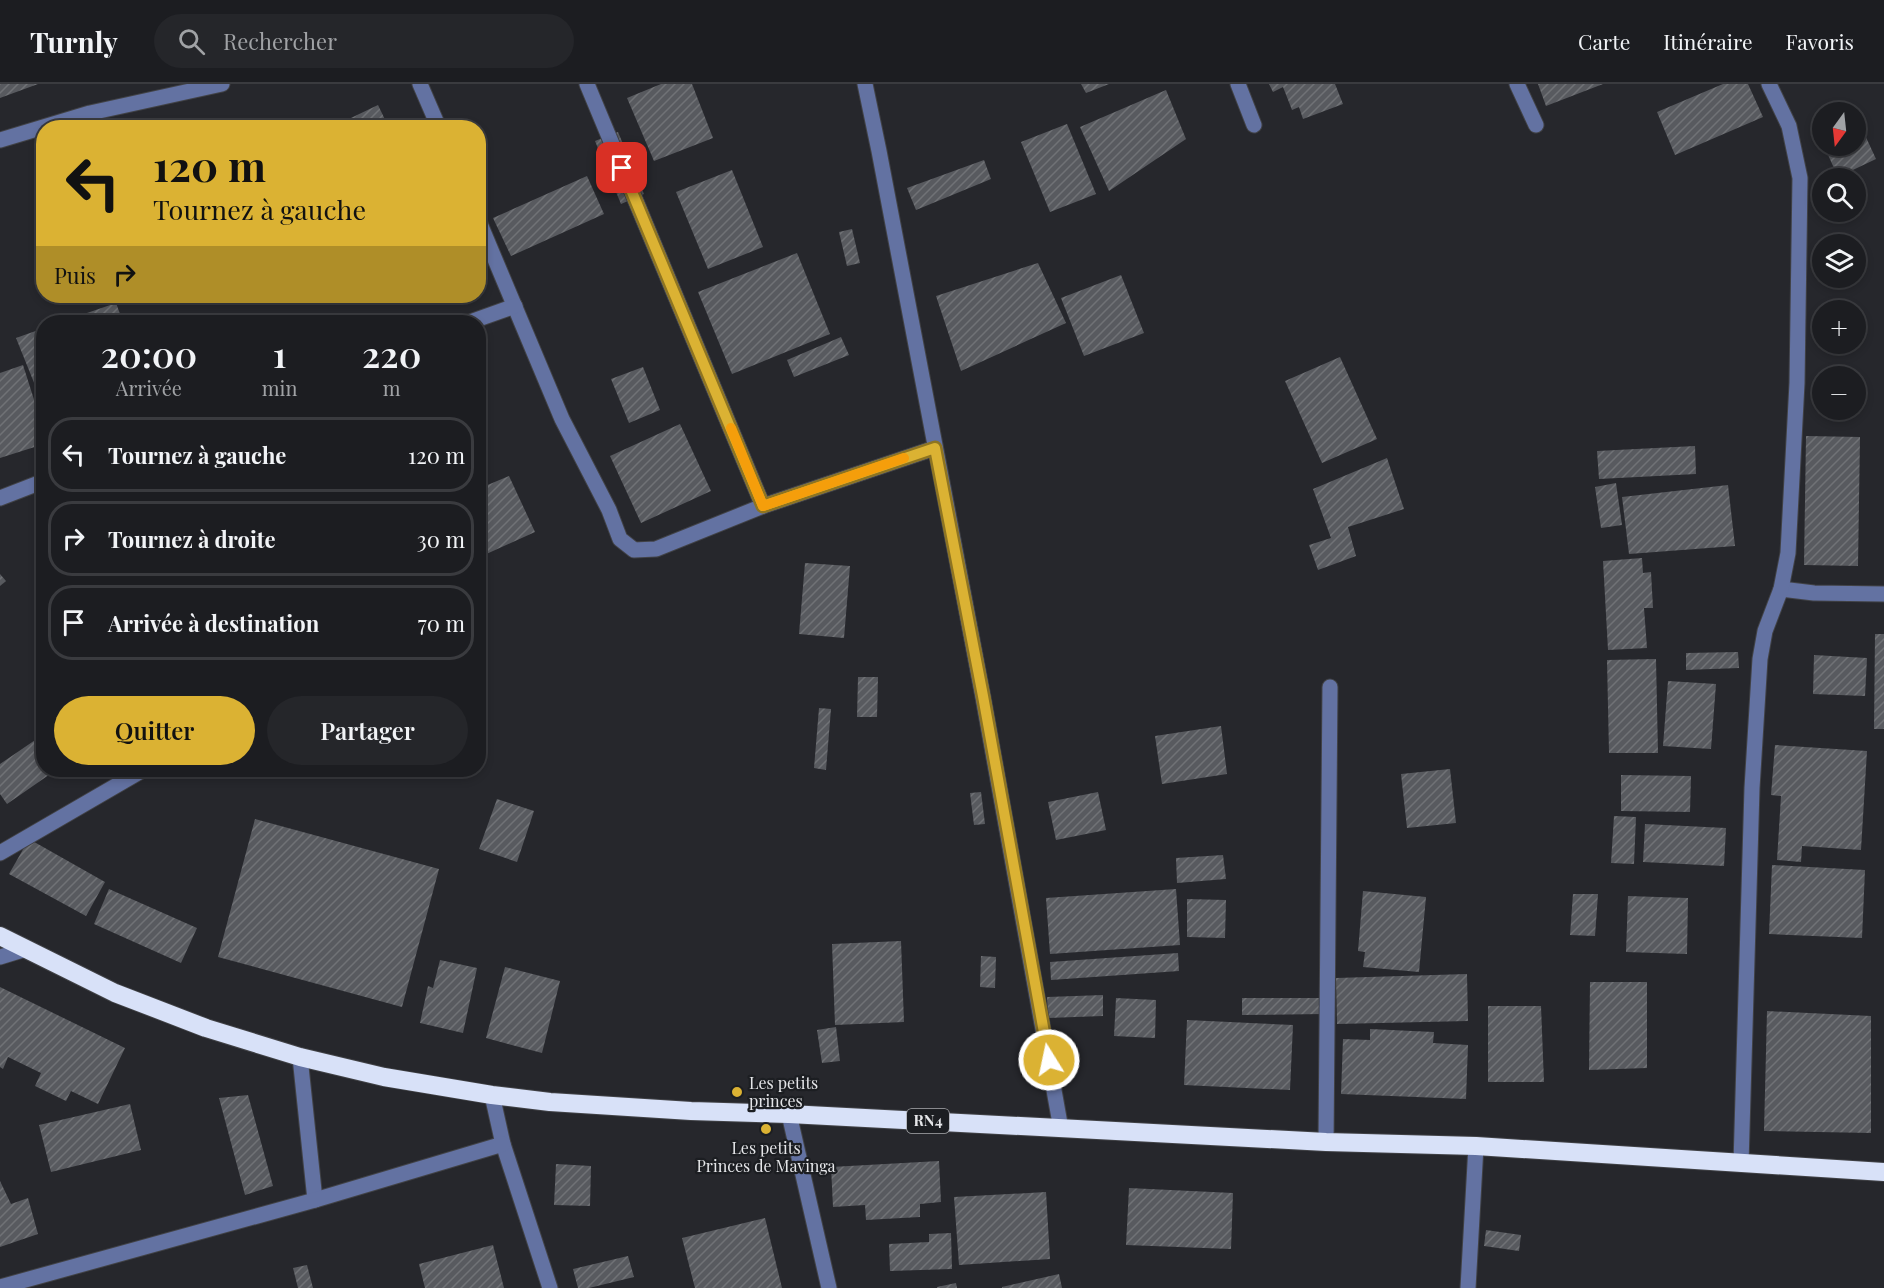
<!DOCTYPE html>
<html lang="fr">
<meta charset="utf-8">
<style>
:root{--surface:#1c1d21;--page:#25262a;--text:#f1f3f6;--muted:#a0a2a5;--line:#3a3b3f;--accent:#dbb233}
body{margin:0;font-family:"Playfair Display",serif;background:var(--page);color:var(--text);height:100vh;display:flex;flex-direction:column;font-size:22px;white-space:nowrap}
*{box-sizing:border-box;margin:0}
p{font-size:20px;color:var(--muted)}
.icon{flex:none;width:33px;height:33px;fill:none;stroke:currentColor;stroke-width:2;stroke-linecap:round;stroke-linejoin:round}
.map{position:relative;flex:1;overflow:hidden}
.side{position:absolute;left:36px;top:231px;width:450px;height:462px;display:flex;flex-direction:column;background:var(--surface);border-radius:24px;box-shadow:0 3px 9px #0003,0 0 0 2px var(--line)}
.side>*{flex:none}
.hud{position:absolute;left:36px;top:36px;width:450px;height:183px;border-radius:24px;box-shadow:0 3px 9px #0003,0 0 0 2px var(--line);background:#dbb233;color:#111;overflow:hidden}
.needle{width:39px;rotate:195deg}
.fabs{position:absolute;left:1812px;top:18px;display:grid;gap:12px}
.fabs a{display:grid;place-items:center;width:54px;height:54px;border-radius:50%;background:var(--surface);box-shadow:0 3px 9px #0003,0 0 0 2px var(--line);font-size:30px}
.pin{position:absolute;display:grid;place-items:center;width:51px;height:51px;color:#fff;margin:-26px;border-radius:12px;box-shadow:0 3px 9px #0006}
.me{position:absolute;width:66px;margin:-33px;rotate:350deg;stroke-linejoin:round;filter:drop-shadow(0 0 4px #0008)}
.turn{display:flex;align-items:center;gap:21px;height:126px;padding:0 18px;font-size:27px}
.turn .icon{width:78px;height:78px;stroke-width:2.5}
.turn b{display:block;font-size:42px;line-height:51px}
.then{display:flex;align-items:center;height:57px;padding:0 18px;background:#0003;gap:12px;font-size:22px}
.eta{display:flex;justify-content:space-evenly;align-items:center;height:102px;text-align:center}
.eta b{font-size:36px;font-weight:600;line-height:42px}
.action{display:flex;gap:12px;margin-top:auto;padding:12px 18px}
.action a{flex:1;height:69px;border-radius:36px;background:var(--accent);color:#111;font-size:24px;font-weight:600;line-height:69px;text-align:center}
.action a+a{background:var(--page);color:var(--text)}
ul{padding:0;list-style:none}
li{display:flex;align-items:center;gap:18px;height:75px;margin:0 12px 9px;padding:0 6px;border:3px solid var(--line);border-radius:24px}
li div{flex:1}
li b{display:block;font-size:22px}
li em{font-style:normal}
header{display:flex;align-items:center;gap:36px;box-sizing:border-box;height:84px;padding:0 30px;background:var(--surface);border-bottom:2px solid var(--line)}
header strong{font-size:28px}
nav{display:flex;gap:33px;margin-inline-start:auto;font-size:21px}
.search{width:420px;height:54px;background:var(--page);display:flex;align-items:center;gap:15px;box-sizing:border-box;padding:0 21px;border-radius:33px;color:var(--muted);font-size:22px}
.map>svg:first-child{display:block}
</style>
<header>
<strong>Turnly</strong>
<div class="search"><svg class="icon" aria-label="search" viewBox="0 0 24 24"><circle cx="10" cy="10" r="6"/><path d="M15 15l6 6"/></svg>Rechercher</div>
<nav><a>Carte</a><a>Itinéraire</a><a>Favoris</a></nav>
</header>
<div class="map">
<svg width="1884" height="1204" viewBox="0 0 1884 1204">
<defs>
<pattern id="building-hatch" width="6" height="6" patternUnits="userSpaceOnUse" patternTransform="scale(1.5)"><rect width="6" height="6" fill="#585a5f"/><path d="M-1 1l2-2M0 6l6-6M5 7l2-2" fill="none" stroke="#707276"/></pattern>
</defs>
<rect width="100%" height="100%" fill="#26272c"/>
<g fill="url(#building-hatch)">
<path d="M0 0H38L0 14Z"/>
<path d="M661 0H692L713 54 654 77 627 14Z"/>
<path d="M1081 0H1109L1086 9Z"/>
<path d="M1269 0H1335L1343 20 1303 35 1299 23 1292 26 1283 3 1273 8Z"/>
<path d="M1538 0H1603L1546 22Z"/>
<path d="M1723 0H1748L1763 33 1675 71 1657 28Z"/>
<path d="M1166 6 1186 55 1109 107 1080 43Z"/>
<path d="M378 21 389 44H330Z"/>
<path d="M1859 38 1876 75 1838 93 1824 62H1856V39Z"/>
<path d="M1067 40 1096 110 1050 128 1021 58Z"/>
<path d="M618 48 644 110 621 120 595 57Z"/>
<path d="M984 76 991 95 916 126 907 104Z"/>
<path d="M732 86 763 163 708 185 676 108Z"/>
<path d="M587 92 604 130 511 172 493 134Z"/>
<path d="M852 145 860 179 847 182 839 148Z"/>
<path d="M797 169 830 250 732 290 698 208Z"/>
<path d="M1038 179 1066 239 961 287 936 212Z"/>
<path d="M1121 191 1144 249 1084 272 1061 214Z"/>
<path d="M116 219 123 238H61Z"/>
<path d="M231 230 235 238H210Z"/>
<path d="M44 244V321H43L16 254Z"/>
<path d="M841 253 849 271 794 293 787 276Z"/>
<path d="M1340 273 1377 355 1322 379 1285 297Z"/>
<path d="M23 281 44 347V360L0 374V289Z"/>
<path d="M643 283 660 326 629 339 611 295Z"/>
<path d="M680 340 711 407 641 439 610 372Z"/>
<path d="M1806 352 1860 353 1858 482 1804 481Z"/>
<path d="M1695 362 1696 390 1599 395 1597 367Z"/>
<path d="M1387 374 1404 425 1348 443 1356 472 1318 486 1309 461 1331 454 1313 405Z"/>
<path d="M509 392 535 448 482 472 478 465V405Z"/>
<path d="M1616 399 1622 441 1601 444 1595 403Z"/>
<path d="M1728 401 1735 462 1629 470 1622 413Z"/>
<path d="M1642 474 1643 489 1651 488 1653 524H1644L1647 564 1608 566 1603 477Z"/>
<path d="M805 479 850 482 844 554 799 550Z"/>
<path d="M0 490 6 497 0 502Z"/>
<path d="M1875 550H1884V645H1874Z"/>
<path d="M1738 568 1739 584 1686 586V569Z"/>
<path d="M1814 571 1867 574 1865 612 1813 610Z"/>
<path d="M1656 575 1658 669H1609L1607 576Z"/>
<path d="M858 593H878L877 633H857Z"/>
<path d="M1668 597 1716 600 1711 665 1663 662Z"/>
<path d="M819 624 831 625 826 686 814 684Z"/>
<path d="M1221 642 1227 690 1162 700 1155 652Z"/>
<path d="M44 650V686H56L7 720 0 710V680Z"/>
<path d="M1775 661 1867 667 1861 766 1802 762 1801 778 1777 776 1781 712 1771 711Z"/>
<path d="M1450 685 1456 739 1407 744 1401 690Z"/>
<path d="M1621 691 1691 692 1690 728 1621 727Z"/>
<path d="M981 708 985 740 974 741 970 709Z"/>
<path d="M1098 708 1106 746 1056 756 1048 718Z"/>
<path d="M497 715 534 727 517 778 479 765Z"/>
<path d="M1614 732 1636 733 1634 780 1611 779Z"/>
<path d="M255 735 439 785 402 923 218 873Z"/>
<path d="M1645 740 1726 744 1724 782 1643 778Z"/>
<path d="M29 755 105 798 86 832 9 790Z"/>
<path d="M1223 771 1226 795 1177 799 1176 774Z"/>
<path d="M1772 781 1865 786 1862 854 1769 850Z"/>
<path d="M109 805 197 844 181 879 94 840Z"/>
<path d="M1176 805 1180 861 1050 870 1046 814Z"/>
<path d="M1363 807 1426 813 1419 888 1363 883 1365 868 1358 867Z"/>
<path d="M1573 810H1598L1595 852 1570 851Z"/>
<path d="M1628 812 1688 814 1687 870 1626 868Z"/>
<path d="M1187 815 1226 816 1225 854 1187 853Z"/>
<path d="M901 857 904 938 835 941 832 860Z"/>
<path d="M1178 869 1179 887 1051 896 1050 878Z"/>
<path d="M981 872 996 873 995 904 980 903Z"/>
<path d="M440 876 477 884 463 949 420 939 428 902 433 904Z"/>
<path d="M505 883 560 897 542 969 486 954Z"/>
<path d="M1467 890 1468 937 1337 940 1336 894Z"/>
<path d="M1590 898H1647V984L1589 986Z"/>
<path d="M0 903 125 964 98 1020 71 1007 66 1017 35 1002 41 989 8 973 3 985 0 983Z"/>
<path d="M1103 911V932L1048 934 1047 913Z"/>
<path d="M1116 914 1156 916 1155 954 1114 952Z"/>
<path d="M1242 914H1324V930L1242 931Z"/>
<path d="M1488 922H1541L1544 998H1488Z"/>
<path d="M1767 927 1871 932V1049L1764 1047Z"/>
<path d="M1187 936 1293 941 1290 1006 1184 1001Z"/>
<path d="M836 943 840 977 822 979 817 946Z"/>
<path d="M1370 945 1434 948 1433 959 1468 961 1466 1015 1341 1010 1343 955 1370 956Z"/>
<path d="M248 1011 273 1102 245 1111 219 1014Z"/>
<path d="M130 1020 141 1066 51 1088 39 1041Z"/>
<path d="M939 1077 941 1118 920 1120V1133L866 1136 865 1121 833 1123 831 1083Z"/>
<path d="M556 1080 591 1082 590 1122 554 1121Z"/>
<path d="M0 1097 11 1120 28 1114 38 1150 0 1163Z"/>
<path d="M1129 1104 1233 1109 1231 1165 1126 1161Z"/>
<path d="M1046 1108 1050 1175 959 1181 954 1113Z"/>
<path d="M765 1134 782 1204H695L682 1154Z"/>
<path d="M1486 1146 1521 1151 1519 1167 1484 1162Z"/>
<path d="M951 1149 952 1185 890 1187 889 1160 929 1158V1150Z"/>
<path d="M493 1161 504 1204H425L419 1180Z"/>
<path d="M628 1172 634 1193 589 1204H578L573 1185Z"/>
<path d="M307 1181 313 1204H298L293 1184Z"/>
<path d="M1059 1190 1062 1204H1002V1203Z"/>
<path d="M956 1199 957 1204H937V1203Z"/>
</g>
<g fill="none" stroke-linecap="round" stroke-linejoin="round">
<defs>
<g id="minor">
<path d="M420 0 439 44"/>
<path d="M587 0 763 422"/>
<path d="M865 0 879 67 983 613 1061 1045"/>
<path d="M1238 0 1254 41"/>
<path d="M1517 0 1536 41"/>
<path d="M0 56 90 29 222 0"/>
<path d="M478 135 562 335 609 426 620 455 634 466 656 465 763 422 935 364"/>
<path d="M470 238 515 222"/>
<path d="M0 414 44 397"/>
<path d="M1781 505 1814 509 1884 510"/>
<path d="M0 769 143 686"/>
<path d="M0 873 26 865"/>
<path d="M300 973 315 1116"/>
<path d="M492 1011 503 1060 550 1204"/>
<path d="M789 1030 829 1204"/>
<path d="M1326 1058 1330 603"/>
<path d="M1741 1080 1752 704 1760 575 1765 547 1781 505 1788 469 1797 299 1800 94 1789 42 1769 0"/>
<path d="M0 1203 315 1116 503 1060"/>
<path d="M1468 1204 1476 1062"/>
</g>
<path id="highway" d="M0 852 115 909 206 944 300 973 384 993 492 1011 550 1018 691 1027 789 1030 1326 1058 1476 1062 1884 1088"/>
</defs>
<use href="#minor" stroke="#414246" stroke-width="17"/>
<use href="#highway" stroke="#414246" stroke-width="20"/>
<use href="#minor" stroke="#6372a2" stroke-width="15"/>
<use href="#highway" stroke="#d8e1f8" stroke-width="18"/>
</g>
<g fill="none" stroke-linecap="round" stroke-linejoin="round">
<defs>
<path id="route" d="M622 84 763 422 935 364 983 612 1049 976"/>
</defs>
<use href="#route" stroke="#8e7421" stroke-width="15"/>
<use href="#route" stroke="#dbb233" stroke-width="10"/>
<path stroke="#f59e0b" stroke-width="10" d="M731 344 763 422 904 374"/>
</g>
<g fill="#dbb233" stroke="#1c1e22" stroke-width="2">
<circle cx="737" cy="1008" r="6"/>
<circle cx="766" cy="1045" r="6"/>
</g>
<g text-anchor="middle" stroke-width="4.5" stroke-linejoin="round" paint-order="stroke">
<rect fill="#1c1e22" stroke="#a9aaad" stroke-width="1.5" x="907" y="1025" width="42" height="24" rx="4.5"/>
<g font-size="15" font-weight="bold" fill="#e5e6e9">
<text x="928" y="1042">RN4</text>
</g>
<g font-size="16" fill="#e5e6e9" stroke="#1c1e22" text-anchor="start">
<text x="749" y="1005">Les petits<tspan x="749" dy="18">princes</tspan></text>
<text x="766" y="1070" text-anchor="middle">Les petits<tspan x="766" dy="18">Princes de Mavinga</tspan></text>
</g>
</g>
</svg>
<div class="fabs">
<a><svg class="needle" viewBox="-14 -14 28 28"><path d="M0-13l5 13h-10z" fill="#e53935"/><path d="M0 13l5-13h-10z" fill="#a0a2a5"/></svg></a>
<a><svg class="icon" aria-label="search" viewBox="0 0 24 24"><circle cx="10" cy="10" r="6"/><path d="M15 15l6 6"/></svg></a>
<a><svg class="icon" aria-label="layers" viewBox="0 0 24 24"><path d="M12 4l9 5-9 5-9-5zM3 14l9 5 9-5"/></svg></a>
<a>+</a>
<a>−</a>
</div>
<div class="pin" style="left:622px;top:84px;background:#d93025"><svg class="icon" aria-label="arrive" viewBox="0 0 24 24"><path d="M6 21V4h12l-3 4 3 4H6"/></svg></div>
<svg class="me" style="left:1049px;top:976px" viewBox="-20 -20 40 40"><circle r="17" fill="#dbb233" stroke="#fff" stroke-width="3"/><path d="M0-11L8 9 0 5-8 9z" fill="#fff"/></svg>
<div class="hud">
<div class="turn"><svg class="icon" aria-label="left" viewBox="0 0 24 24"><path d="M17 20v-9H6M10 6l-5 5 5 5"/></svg><div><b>120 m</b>Tournez à gauche</div></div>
<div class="then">Puis<svg class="icon" aria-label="right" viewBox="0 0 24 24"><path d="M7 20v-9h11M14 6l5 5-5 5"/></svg></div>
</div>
<section class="side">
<div class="eta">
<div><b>20:00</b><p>Arrivée</p></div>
<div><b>1</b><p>min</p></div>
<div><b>220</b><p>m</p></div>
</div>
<ul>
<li><svg class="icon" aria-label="left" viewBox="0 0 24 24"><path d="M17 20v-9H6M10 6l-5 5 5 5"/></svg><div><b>Tournez à gauche</b></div><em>120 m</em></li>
<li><svg class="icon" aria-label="right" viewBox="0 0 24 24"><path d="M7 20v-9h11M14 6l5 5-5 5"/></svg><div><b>Tournez à droite</b></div><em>30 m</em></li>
<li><svg class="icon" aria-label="arrive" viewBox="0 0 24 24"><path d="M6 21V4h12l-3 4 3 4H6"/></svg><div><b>Arrivée à destination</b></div><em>70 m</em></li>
</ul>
<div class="action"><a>Quitter</a><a>Partager</a></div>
</section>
</div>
